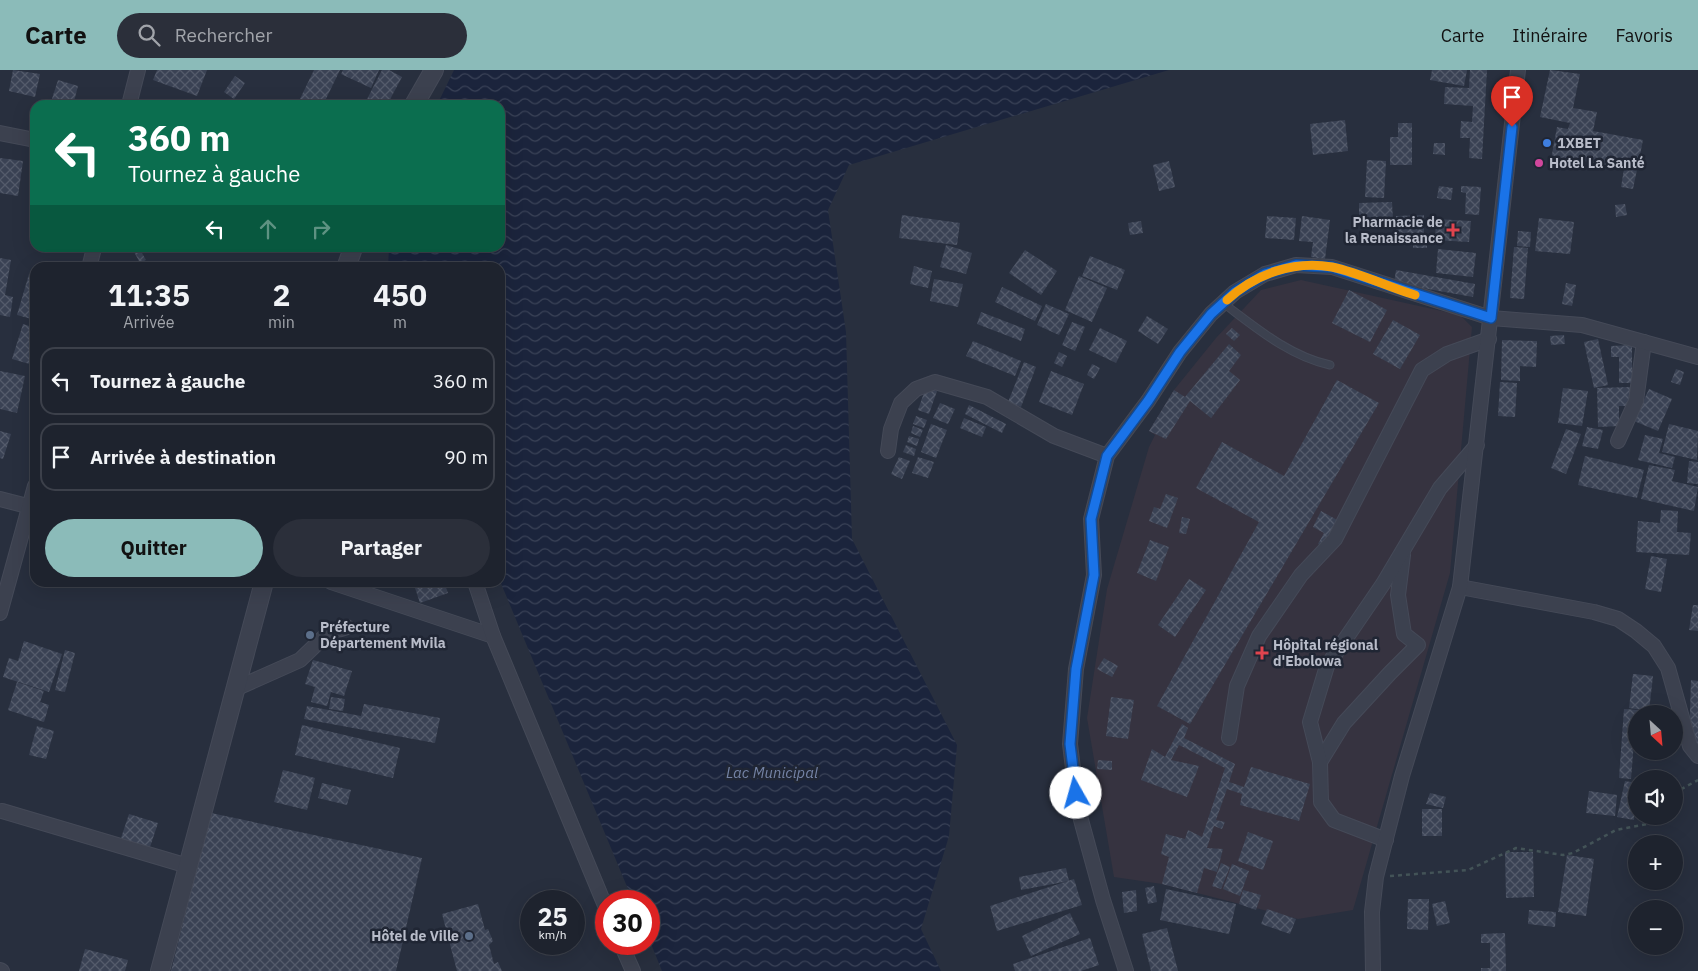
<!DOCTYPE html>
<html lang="fr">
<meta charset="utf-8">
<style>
:root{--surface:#1e232e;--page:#2b2f3a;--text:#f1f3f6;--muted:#a1a4aa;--line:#3c404a;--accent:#8bbbb9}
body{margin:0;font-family:"IBM Plex Sans",sans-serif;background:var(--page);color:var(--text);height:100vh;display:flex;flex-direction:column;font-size:19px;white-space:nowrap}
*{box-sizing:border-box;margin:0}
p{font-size:16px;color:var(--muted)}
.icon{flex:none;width:28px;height:28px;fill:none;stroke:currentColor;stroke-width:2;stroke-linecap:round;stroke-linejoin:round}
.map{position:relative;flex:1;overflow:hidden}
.drawer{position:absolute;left:30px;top:192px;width:475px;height:325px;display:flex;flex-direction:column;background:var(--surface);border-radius:15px;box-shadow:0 5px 20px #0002,0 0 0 1px var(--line)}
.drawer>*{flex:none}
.banner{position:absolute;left:30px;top:30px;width:475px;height:152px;border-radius:15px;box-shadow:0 5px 20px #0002,0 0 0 1px var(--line);background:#0b6e4f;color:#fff;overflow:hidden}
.needle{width:32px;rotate:154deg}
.fabs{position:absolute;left:1628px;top:635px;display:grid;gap:10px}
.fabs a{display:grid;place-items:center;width:55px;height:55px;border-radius:50%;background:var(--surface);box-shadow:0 5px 20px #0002,0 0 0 1px var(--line);font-size:25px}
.speed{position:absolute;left:520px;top:820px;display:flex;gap:10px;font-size:25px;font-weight:700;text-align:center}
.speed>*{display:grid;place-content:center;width:65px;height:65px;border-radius:50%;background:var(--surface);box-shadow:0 5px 20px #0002,0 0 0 1px var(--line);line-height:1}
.speed small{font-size:12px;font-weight:400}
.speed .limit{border:8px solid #d22;background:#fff;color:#111}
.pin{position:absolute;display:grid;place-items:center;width:42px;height:42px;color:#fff;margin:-51px -21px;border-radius:50% 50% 50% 0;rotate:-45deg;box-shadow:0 0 5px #0007}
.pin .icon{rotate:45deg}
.me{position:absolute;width:55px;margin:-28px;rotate:353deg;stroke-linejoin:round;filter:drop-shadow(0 0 4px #0008)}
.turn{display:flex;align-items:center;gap:18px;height:105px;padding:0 15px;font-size:22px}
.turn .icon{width:65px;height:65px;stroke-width:2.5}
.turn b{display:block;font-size:35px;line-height:42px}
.lanes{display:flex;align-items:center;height:48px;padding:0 15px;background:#0003;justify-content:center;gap:25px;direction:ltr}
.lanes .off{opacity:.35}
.eta{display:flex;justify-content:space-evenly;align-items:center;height:85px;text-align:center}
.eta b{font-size:30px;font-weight:700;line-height:35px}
.action{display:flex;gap:10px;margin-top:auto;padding:10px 15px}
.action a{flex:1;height:58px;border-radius:30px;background:var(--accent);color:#111;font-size:20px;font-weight:700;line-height:58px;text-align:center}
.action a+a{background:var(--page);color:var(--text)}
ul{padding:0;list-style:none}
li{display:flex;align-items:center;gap:15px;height:68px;margin:0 10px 8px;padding:0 5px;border:2px solid var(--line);border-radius:15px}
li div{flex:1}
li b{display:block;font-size:19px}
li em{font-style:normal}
header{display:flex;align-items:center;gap:30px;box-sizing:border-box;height:70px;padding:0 25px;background:var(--accent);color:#111}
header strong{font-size:24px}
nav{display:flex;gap:28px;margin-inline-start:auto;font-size:18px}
.search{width:350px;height:45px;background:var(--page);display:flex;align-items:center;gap:12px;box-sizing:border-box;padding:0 18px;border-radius:28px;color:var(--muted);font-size:19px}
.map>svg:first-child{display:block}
</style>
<header>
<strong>Carte</strong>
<div class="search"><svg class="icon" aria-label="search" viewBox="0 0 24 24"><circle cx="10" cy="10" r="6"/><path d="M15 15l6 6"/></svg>Rechercher</div>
<nav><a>Carte</a><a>Itinéraire</a><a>Favoris</a></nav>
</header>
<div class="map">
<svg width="1698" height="901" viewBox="0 0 1698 901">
<defs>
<pattern id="water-waves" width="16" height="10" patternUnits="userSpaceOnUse" patternTransform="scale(1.25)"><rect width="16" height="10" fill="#1b243c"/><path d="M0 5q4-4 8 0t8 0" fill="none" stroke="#3a4257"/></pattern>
<pattern id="building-cross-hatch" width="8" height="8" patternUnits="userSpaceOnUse" patternTransform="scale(1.25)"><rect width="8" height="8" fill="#3a4254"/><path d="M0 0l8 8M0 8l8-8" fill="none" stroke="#545b6b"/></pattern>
</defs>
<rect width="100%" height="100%" fill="#282f3e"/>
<path fill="#363340" d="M1301 210 1460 245 1472 257 1450 503 1353 840 1298 849 1162 814 1114 807 1087 648 1107 519 1149 377 1155 365 1149 361 1174 320 1216 268 1261 220Z"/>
<path fill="url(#water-waves)" d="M454 0H1169L849 95 828 140 846 262 852 469 957 675 949 766 921 859 941 901H662L649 869V831H633L500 511V198L388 197 389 178H500V35H437Z"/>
<g fill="url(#building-cross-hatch)">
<path d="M13 0 40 4 35 27 9 21Z"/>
<path d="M157 0H207L197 26 153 10Z"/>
<path d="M314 0H340L323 35H297Z"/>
<path d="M343 0H379L371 18 341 4Z"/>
<path d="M382 0H389L402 7 387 35H364Z"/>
<path d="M1432 0H1467L1464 16 1430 10Z"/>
<path d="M1470 0H1487L1482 89 1469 88 1470 68H1460L1461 51 1472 52 1473 36 1444 34 1445 17 1469 18Z"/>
<path d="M1550 0 1580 4 1573 38 1597 42 1593 61 1643 70 1633 119 1621 117 1624 99 1573 89 1571 99 1550 95 1557 57 1568 59 1570 53 1540 47Z"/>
<path d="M235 6 245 13 234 29 224 22Z"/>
<path d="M58 10 78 16 73 35H50Z"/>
<path d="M1345 50 1348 81 1313 85 1310 54Z"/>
<path d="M1398 53H1412V95H1390V67H1398Z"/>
<path d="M1434 73H1445V85L1433 84Z"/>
<path d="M0 88 23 91 18 126 0 123Z"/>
<path d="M1367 90 1386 91 1384 128 1365 127Z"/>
<path d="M1169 91 1175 117 1159 121 1153 95Z"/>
<path d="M1439 116 1453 118 1451 130 1437 128Z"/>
<path d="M1461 116 1481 117 1479 145 1465 144 1466 123 1461 122Z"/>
<path d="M1392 132 1393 150 1359 151V133Z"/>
<path d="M1625 134 1627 145 1616 147 1615 135Z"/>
<path d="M902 145 960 153 957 175 899 168Z"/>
<path d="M1424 145V164L1396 165V146Z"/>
<path d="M1267 146 1296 148 1294 170 1265 168Z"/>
<path d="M1302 146 1330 150 1325 189 1311 187 1313 172 1299 171Z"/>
<path d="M1539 148 1574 152 1570 184 1535 181Z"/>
<path d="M1436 149 1471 151 1469 172 1435 170Z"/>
<path d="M1141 151 1143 163 1130 165 1128 153Z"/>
<path d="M1518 161 1531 162 1530 177 1517 176Z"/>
<rect x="1413" y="170" width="14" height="8"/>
<path d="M946 175 972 183 966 204 940 197Z"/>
<path d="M1514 177 1528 178 1524 229 1510 228Z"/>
<path d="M132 178H139L146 190 140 193Z"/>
<path d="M1438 179 1476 183 1473 207 1436 203Z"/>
<path d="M1025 180 1057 201 1041 225 1009 203Z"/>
<path d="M1090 186 1125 200 1117 220 1082 206Z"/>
<path d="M0 188 11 190 5 225 13 227 10 247 0 245Z"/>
<path d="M914 196 932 201 928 218 910 214Z"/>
<path d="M1396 200 1475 214 1473 227 1394 213Z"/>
<path d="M29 204 35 206V250L17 245Z"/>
<path d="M1079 206 1107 218 1092 252 1065 240Z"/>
<path d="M934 209 963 214 958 237 930 231Z"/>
<path d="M1566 213 1576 215 1572 236 1562 234Z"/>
<path d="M1002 217 1042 236 1035 251 995 232Z"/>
<path d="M1349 220 1387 240 1370 272 1332 253Z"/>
<path d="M1046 234 1069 244 1059 265 1037 255Z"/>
<path d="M981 242 1025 259 1021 271 977 254Z"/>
<path d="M1147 246 1168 259 1158 274 1138 261Z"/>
<path d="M1393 250 1420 265 1400 299 1373 284Z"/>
<path d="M1072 252 1085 257 1075 281 1062 275Z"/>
<path d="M23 254 35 258 33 295 12 289Z"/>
<path d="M1100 258 1127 271 1116 293 1089 280Z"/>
<path d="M1232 258 1240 265 1234 271 1226 264Z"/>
<path d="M1564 265 1565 274 1551 275 1550 266Z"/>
<path d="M1598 269 1608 315 1594 318 1584 272Z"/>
<path d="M1502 270 1537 271 1536 297 1520 296V311L1501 310Z"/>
<path d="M973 271 1021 291 1015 306 966 286Z"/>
<path d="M1229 274 1241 285 1229 301 1240 310 1211 348 1190 331 1166 369 1149 361 1174 320 1185 327Z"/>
<path d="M1632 275V313H1619V287H1611V276Z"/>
<path d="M1059 282 1067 286 1062 297 1054 293Z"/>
<path d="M1024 292 1036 297 1021 337 1008 332Z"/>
<path d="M1092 294 1100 298 1094 309 1087 305Z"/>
<path d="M1676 299 1684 302 1680 315 1671 312Z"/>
<path d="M0 301 25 306 17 343 0 339Z"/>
<path d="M1051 301 1084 314 1072 345 1039 332Z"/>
<path d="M1337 310 1379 333 1190 654 1157 636 1259 452 1196 418 1222 372 1284 406Z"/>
<path d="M1500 312 1517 313 1515 347 1498 346Z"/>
<path d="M926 317 937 321 929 344 918 340Z"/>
<path d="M1630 317V336H1619V356L1598 357 1597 318Z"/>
<path d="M1563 318 1588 321 1582 356 1558 353Z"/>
<path d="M1649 319 1672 329 1658 361 1634 351Z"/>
<path d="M940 333 955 339 948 354 933 348Z"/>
<path d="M969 335 1006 354 1002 363 965 344Z"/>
<path d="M916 346 927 350 924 358 913 354Z"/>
<path d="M964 348 986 357 982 367 960 358Z"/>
<path d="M931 354 947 360 936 388 921 382Z"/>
<path d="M1669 354 1698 361 1697 390 1662 382Z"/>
<path d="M913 356 923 360 920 367 911 363Z"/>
<path d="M1587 357 1603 360 1598 379 1582 376Z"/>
<path d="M1566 359 1581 364 1566 404 1551 398Z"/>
<path d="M0 361 11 364 3 389 0 388Z"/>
<path d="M1645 365 1663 369 1659 383 1675 387 1672 398 1638 390Z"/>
<path d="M909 366 919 369 917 376 907 372Z"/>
<path d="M906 375 916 379 914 386 903 382Z"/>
<path d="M1585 386 1644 400 1637 428 1578 415Z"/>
<path d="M899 387 910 391 902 409 891 404Z"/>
<path d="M918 387 934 392 928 408 912 403Z"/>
<path d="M1689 391 1698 392V414L1687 413Z"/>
<path d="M1649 395 1675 400 1672 411 1698 417 1694 441 1641 429Z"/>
<path d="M1166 424 1178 428 1167 458 1149 451 1154 437 1160 439Z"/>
<path d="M1661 440 1678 441 1677 462 1691 463 1689 485 1636 482 1638 451 1660 453Z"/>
<path d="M1321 441 1339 451 1324 477 1318 474 1324 463 1313 457Z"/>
<path d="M1182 447 1190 449 1186 464 1179 463Z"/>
<path d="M1150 470 1169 477 1156 511 1137 503Z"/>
<path d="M1651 486 1667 489 1661 522 1645 519Z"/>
<path d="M1189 509 1206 520 1175 567 1158 555Z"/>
<path d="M413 512H444L448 523 420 533Z"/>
<path d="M1693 535H1698V561L1689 560Z"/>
<path d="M24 571 62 584 49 622 3 607 9 588 18 591Z"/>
<path d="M65 580 75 583 65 622 55 620Z"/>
<path d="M1104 588 1118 596 1112 607 1097 599Z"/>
<path d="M313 590 352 601 344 626 331 622 327 636 311 632 315 617 305 614Z"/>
<path d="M1633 604 1653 606 1649 641 1629 638Z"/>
<path d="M1691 610 1698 611V673H1689Z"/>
<path d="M17 612 44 621 40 632 49 635 44 652 8 640Z"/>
<path d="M331 627 345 629 343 641 329 639Z"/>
<path d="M1111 627 1134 630 1128 669 1106 666Z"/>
<path d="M364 634 440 648 435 673 304 649 307 636 361 646Z"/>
<path d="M1624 639 1652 641V644H1636V672H1634L1631 709 1619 708Z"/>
<path d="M1182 654 1188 658 1184 668 1235 694 1229 712 1244 717 1251 697 1310 714 1299 751 1240 735 1242 724 1227 719 1216 750 1225 752 1222 759 1214 756 1207 778 1223 779 1217 802 1204 798 1197 823 1162 814 1169 787 1161 784 1166 764 1185 769 1188 760 1202 767 1225 698 1179 675 1171 690 1199 696 1187 727 1141 710 1152 679 1165 687Z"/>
<path d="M302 655 400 678 393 708 295 685Z"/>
<path d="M37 656 54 661 46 689 29 685Z"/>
<path d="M1098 690 1112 691V700L1097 699Z"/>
<path d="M283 700 315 708 307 740 274 732Z"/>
<path d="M1625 711 1636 713 1634 750 1617 747Z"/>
<path d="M322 713 351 720 347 735 318 728Z"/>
<path d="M1589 721 1617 725 1615 746 1586 743Z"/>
<path d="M1430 723 1446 727 1443 738 1426 734Z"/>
<rect x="1422" y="739" width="20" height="27"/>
<path d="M211 743 422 788 396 901H171Z"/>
<path d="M129 744 158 753 149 780 120 771Z"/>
<path d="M1248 762 1273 771 1263 800 1238 791Z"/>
<path d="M1505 782H1533L1534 827 1506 828Z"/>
<path d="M1567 785 1594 789 1586 846 1558 842Z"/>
<path d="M1221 793 1230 797 1221 819 1212 816Z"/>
<path d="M1232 794 1249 801 1240 826 1223 819Z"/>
<path d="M1066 798 1069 811 1021 820 1019 807Z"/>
<path d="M1074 809 1082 835 997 861 990 836Z"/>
<path d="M1154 816 1157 832 1148 834 1145 818Z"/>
<path d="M1166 819 1236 834 1229 864 1160 850Z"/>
<path d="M1136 820 1137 841 1124 843 1122 822Z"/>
<path d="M1243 820 1261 825 1256 840 1239 834Z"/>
<path d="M1408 829H1429L1428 860 1407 859Z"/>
<path d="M1445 831 1450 853 1437 856 1432 834Z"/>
<path d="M478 834 485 860 488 859 493 871 489 875 494 894 498 892 502 901H457L442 844Z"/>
<path d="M1267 839 1296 849 1290 864 1261 854Z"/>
<path d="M1529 840 1556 842 1555 857 1528 854Z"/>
<path d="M1070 843 1080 864 1031 886 1022 866Z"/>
<path d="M1167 858 1178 901H1151L1142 864Z"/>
<path d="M1505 863 1506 901H1481V898H1490V873H1481V864Z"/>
<path d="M1090 868 1099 895 1081 901H1015L1013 894Z"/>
<path d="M85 879 128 890 125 901H79Z"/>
</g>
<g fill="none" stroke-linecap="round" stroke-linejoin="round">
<defs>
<path id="service" d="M1223 233C1255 257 1289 286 1330 295"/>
<g id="minor">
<path d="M129 35 138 0"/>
<path d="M0 63 35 70"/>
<path d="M89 198 94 178"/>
<path d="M1618 371 1636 331 1644 272"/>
<path d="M888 381 891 359 901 333 916 319 935 312 987 327 1054 366 1107 386"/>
<path d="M0 429 35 438"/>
<path d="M331 512 493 566"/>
<path d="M475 512 493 566 606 838"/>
<path d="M1460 517 1594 542 1618 549 1636 561 1654 576 1668 598 1690 676 1698 686"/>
<path d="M0 543 35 416"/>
<path d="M235 619 300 590 328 563 347 557"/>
<path d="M1229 668 1237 616 1259 566 1301 505 1335 469 1422 300 1447 284 1489 269"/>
<path d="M1320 692 1344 653 1390 603 1418 575 1404 564 1398 525 1403 485"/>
<path d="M2 741 188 796"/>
<path d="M1386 770 1334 750 1321 732 1320 692 1310 652 1327 596 1383 514 1440 418 1477 375"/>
<path d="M621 874 633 901"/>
<path d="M0 900 2 901"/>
<path d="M1126 901 1103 830 1078 739 1070 674 1076 599 1094 505 1091 449 1107 386 1148 331 1180 282 1211 244 1235 222 1265 204 1296 195 1332 197 1491 248 1582 255 1698 287"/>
<path d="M1373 901 1372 842 1376 807 1402 706 1460 517 1518 0"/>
</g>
<g id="tertiary">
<path d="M414 35 434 0"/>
<path d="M346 198 353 178"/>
<path d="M160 901 264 512"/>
</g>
</defs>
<use href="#service" stroke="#454a58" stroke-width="9"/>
<use href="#minor" stroke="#454a58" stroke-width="16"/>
<use href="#tertiary" stroke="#454a58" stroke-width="20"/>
<g stroke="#435357" stroke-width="2.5" stroke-dasharray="4 4" stroke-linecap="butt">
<path d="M1674 723 1698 710"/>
<path d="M1390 806 1468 800 1516 778 1563 785 1573 783 1616 760 1653 753 1664 746"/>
</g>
<use href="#service" stroke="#3c414f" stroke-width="7"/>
<use href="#minor" stroke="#3c414f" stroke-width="14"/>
<use href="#tertiary" stroke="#3c414f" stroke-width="18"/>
</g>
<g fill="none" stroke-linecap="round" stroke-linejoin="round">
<defs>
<path id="route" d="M1076 723 1070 674 1076 599 1094 505 1091 449 1107 386 1148 331 1180 282 1211 244 1235 222 1265 204 1296 195 1332 197 1491 248 1512 57"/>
</defs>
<use href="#route" stroke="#114b97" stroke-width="12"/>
<use href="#route" stroke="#1a73e8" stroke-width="9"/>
<path stroke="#f59e0b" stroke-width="9" d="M1227 230C1255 204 1294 190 1332 197 1360 203 1388 217 1415 225"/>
</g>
<circle fill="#3f7fe0" stroke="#202634" stroke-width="2" cx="1547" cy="73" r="5"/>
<circle fill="#d1479c" stroke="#202634" stroke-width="2" cx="1539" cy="93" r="5"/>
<g fill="#e0444e" stroke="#202634" stroke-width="2">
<path d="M1450.5 152.5h5v5h5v5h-5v5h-5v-5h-5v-5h5z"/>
<path d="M1259.5 575.5h5v5h5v5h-5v5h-5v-5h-5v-5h5z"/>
</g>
<g fill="#5c6f8a" stroke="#202634" stroke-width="2">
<circle cx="310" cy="565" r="5"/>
<circle cx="469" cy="866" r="5"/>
</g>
<g text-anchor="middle" stroke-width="5" stroke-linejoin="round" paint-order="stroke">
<g font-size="14" font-weight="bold" fill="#b8bcc9" stroke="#202634" text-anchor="start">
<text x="1557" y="78">1XBET</text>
<text x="1549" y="98">Hotel La Santé</text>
<text x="1443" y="157" text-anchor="end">Pharmacie de<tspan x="1443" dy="16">la Renaissance</tspan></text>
<text x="320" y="562">Préfecture<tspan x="320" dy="16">Département Mvila</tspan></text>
<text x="1273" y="580">Hôpital régional<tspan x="1273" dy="16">d'Ebolowa</tspan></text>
<text x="459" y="871" text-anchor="end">Hôtel de Ville</text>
</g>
<g font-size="15" font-style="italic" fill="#7483a5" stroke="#202634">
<text x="772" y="708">Lac Municipal</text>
</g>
</g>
</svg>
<div class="fabs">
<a><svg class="needle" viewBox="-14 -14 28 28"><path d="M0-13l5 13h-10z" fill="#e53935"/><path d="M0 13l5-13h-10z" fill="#a1a4aa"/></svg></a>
<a><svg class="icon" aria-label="sound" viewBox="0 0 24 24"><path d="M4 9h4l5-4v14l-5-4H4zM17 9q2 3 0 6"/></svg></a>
<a>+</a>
<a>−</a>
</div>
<div class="speed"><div>25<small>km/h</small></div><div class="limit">30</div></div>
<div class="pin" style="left:1512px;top:57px;background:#d93025"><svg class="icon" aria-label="arrive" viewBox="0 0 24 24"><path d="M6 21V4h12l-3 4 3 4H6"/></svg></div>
<svg class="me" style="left:1076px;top:723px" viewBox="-20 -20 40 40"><circle r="19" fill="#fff"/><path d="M0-13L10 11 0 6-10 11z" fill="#1a73e8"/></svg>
<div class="banner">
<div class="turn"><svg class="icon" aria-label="left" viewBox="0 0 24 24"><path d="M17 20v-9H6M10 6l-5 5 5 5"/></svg><div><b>360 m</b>Tournez à gauche</div></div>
<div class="lanes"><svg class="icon" aria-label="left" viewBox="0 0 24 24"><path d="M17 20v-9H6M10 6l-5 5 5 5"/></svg><svg class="icon off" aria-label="ahead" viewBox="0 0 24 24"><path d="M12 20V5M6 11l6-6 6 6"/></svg><svg class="icon off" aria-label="right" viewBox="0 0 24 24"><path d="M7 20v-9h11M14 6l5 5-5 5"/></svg></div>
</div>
<section class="drawer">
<div class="eta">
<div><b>11:35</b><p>Arrivée</p></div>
<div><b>2</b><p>min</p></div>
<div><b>450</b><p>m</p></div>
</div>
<ul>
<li><svg class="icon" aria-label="left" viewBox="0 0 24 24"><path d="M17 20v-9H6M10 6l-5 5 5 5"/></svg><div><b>Tournez à gauche</b></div><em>360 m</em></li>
<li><svg class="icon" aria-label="arrive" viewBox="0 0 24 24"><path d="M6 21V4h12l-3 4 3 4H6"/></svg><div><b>Arrivée à destination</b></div><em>90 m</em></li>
</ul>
<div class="action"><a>Quitter</a><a>Partager</a></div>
</section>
</div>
